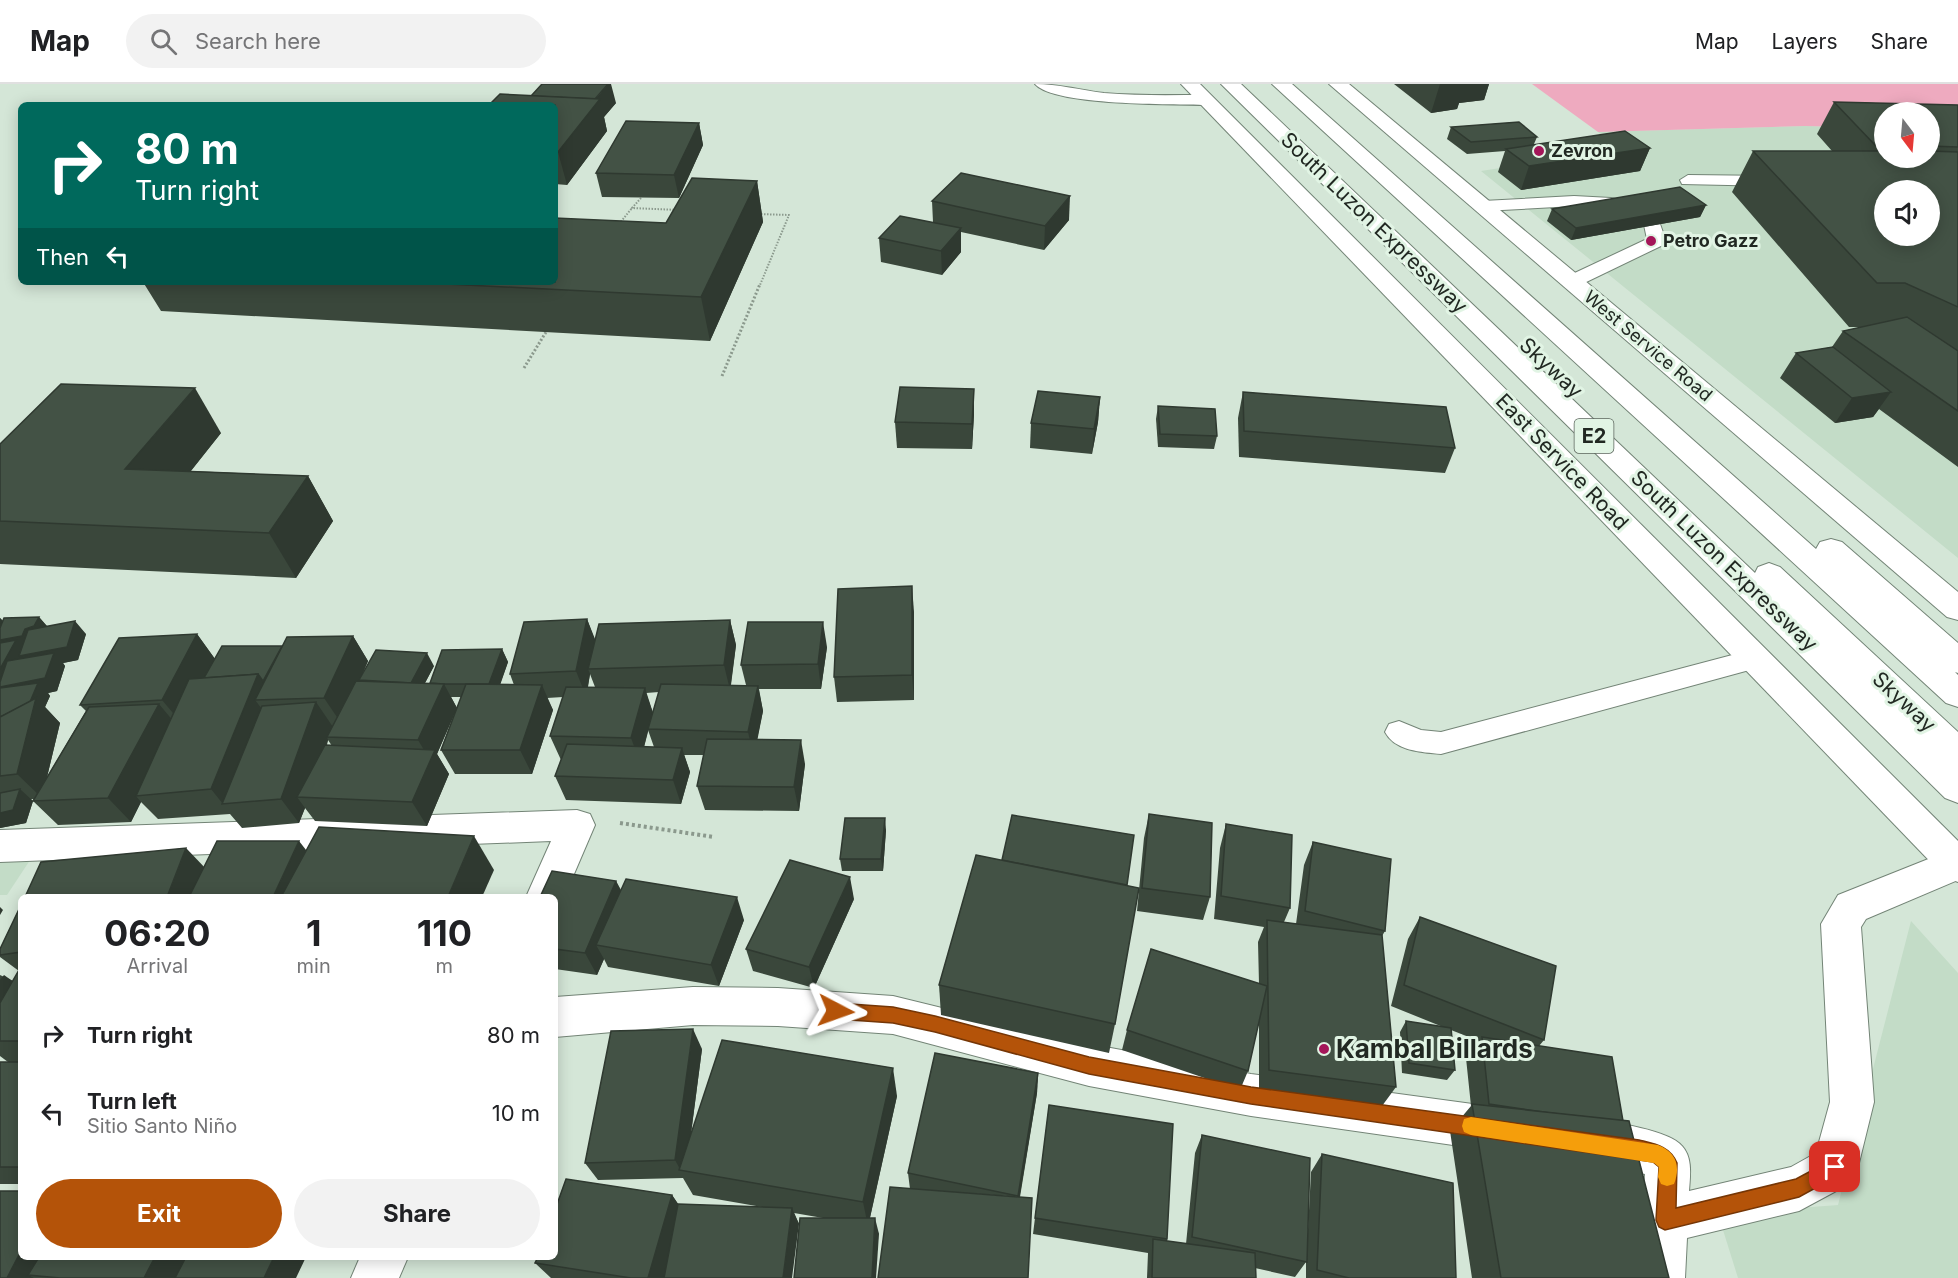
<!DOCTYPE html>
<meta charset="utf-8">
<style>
:root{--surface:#fff;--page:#f2f2f2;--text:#202124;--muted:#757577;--line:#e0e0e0;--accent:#b45309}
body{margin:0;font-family:Inter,sans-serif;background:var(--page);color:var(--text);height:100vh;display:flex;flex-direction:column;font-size:22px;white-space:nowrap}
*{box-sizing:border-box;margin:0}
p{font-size:20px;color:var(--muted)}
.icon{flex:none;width:33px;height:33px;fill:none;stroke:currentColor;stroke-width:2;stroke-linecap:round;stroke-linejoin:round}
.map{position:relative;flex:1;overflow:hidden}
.drawer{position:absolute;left:18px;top:810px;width:540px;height:366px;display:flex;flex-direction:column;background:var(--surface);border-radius:9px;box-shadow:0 3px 15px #0003}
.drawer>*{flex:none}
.banner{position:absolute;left:18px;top:18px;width:540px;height:183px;border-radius:9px;box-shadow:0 3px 15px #0003;background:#00695c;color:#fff;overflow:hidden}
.needle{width:39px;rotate:164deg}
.tools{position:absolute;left:1874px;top:18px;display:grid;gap:12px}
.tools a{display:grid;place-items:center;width:66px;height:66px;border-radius:50%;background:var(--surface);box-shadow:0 3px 15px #0003;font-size:30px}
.pin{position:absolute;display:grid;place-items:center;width:51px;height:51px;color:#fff;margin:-26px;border-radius:12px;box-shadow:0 3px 9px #0006}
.me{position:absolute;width:66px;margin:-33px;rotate:94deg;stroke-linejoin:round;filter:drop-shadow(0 0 4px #0008)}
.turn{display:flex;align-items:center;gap:21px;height:126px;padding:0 18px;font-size:27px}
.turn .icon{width:78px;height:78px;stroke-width:2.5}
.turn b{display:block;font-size:42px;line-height:51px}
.then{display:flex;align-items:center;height:57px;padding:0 18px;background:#0003;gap:12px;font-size:22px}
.eta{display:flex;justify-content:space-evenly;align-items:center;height:102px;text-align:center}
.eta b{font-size:36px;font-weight:700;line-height:42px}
.cta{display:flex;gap:12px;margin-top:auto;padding:12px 18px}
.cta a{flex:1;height:69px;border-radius:36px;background:var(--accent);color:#fff;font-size:24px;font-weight:700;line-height:69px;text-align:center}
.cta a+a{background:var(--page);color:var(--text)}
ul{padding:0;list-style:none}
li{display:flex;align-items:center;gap:18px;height:78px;padding:0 18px}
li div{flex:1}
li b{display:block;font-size:22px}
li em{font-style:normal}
header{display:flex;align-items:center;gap:36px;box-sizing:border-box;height:84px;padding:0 30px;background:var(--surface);border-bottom:2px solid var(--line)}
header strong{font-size:28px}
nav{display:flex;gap:33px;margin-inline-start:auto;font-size:21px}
.search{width:420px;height:54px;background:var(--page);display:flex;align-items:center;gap:15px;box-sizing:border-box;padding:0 21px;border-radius:33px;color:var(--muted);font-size:22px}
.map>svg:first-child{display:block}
</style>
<header>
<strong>Map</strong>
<div class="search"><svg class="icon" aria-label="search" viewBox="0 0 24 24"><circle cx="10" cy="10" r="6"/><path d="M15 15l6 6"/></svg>Search here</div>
<nav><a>Map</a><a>Layers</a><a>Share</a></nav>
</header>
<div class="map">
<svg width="1958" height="1194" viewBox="0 0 1958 1194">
<rect width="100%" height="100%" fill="#d4e6d7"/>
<g fill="#c3dcc7" fill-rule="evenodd">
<path d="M1805 42 1884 44V74H1929L1958 45V474L1481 87 1616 66 1598 48ZM1884 106H1929V152H1884Z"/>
<path d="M0 766 36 767 7 811H0Z"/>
<path d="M1911 837 1958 889V1194H1738L1718 1130 1838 1121Z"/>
</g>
<path fill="#eeaabf" d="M1532 0H1958V45L1929 28H1884V44L1805 42 1598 48Z"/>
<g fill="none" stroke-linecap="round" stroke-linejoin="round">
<defs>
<g id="service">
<path d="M1035 0C1058 0 1080 6 1104 9 1138 12 1172 11 1206 11L1214 16 1206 21C1174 20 1054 22 1035 0Z"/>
<path d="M1688 91 1774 92 1782 97 1774 102 1682 100 1680 96Z"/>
<path d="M1574 112 1611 114 1635 119 1638 123 1635 127 1629 128 1574 122 1483 127 1477 126 1474 122 1477 118 1483 117Z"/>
<path d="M1653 136 1659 137 1666 157 1663 161 1578 202H1564L1562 198 1564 194 1647 155 1644 141 1647 137Z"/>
<path d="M1755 565 1764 568 1768 575 1764 582 1441 670C1421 668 1395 667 1385 648L1389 640 1399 637 1421 646 1441 648Z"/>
</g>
<g id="minor">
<path d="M577 726 590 730 595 741 559 825 555 826V813H526L551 757 0 778V746Z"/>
<path d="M1956 764 1958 765V796L1866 835 1861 843 1874 1018 1858 1083 1851 1099 1799 1127 1687 1154 1685 1194H1637L1645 1090 1591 1081 1575 1075 1569 1059 1575 1043C1581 1041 1587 1037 1593 1037 1613 1037 1670 1047 1682 1062 1693 1074 1690 1092 1689 1107L1791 1083 1816 1069 1830 1018 1821 840 1838 811Z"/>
<path d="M693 903 778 904 893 912 1089 960 1251 990 1502 1024 1518 1030 1524 1046 1518 1062 1502 1068 1251 1032 1089 1002 893 950 778 942 693 941 555 953V913Z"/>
<path d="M360 1173H408L399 1194H351Z"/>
</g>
<g id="secondary">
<path d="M1181 0H1200L1958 757V798L1945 793Z"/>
<path d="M1329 0H1349L1958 508V536L1947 533Z"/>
</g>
<g id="motorway">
<path d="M1221 0H1241L1755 489 1758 483 1769 479 1780 483 1958 648V719L1945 714Z"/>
<path d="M1272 0H1292L1816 465 1820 458 1831 455 1842 458 1958 559V589L1955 588 1958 591V623L1946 619Z"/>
</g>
</defs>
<use href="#service" stroke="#738476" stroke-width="2"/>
<use href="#minor" stroke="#738476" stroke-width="2"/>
<use href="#secondary" stroke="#738476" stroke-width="2"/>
<use href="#motorway" stroke="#738476" stroke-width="2"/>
<g stroke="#8b998d" stroke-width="2" stroke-dasharray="1.5 1.5" stroke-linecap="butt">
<path d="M641 114 632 124 679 126"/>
<path d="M758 130 789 131 760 201"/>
<path d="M619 140 632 124"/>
</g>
<g stroke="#8b998d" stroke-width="3" stroke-dasharray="2 2" stroke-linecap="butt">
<path d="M524 284 546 248"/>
<path d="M722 292 760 200"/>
</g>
<path stroke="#8b998d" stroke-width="4" stroke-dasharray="3 3" stroke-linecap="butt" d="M620 739 714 753"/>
<use href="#service" fill="#fff" fill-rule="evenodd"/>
<use href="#minor" fill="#fff" fill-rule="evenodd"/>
<use href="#secondary" fill="#fff" fill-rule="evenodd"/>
<use href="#motorway" fill="#fff" fill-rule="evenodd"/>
</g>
<g fill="#3a473b" fill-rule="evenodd">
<path d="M1394 0H1489L1484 16 1459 19 1457 25 1431 29Z"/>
<path d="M1834 18 1958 21V383L1879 325 1873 333 1835 339 1780 294 1796 269 1832 263 1843 247 1862 243H1849L1732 108 1753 67H1832L1817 50ZM1884 28H1929V74H1884Z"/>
<path d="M616 19 604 33 607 47 567 101 555 100V21Z"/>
<path d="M699 39 703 61 679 114 602 113 596 89Z"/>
<path d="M1451 43 1537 53 1534 60 1650 64 1640 87 1521 106 1498 88 1505 67 1467 70 1447 55Z"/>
<path d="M757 97 763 138 710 257 161 227 143 198H555L666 139Z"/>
<path d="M932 117 1069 136 1044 166 961 148V168L942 191 881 178 879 154 933 138Z"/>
<path d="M1706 121 1700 133 1571 156 1547 137 1552 125Z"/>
<path d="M1243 308 1455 364 1445 389 1239 373 1238 334Z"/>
<path d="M1100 313 1098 338 1092 370 1030 364 1031 339Z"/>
<path d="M1158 322 1217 352 1214 365 1158 363 1156 335Z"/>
<path d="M974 330 972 365 897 364 895 338Z"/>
<path d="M221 349 191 387 308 392 333 437 296 494 0 480V360Z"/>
<path d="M914 528V616L837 618 834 593Z"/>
<path d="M39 533 47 542 86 550 78 576 63 579 65 582 57 607 48 609 50 612 45 623 60 639 47 693 86 627 80 621 197 550 215 575 282 562 353 552 368 577 362 591 434 582 425 599H430L502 565 508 578 500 600 514 601 510 590 587 535 595 557 730 536 736 561 731 601H746L741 581 827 563 821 605H759L763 627 757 655 805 680 799 727 705 726 697 702 704 671H684L690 688 681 720 566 716 555 692 561 676 550 652 563 613 547 614 553 626 532 690H455L441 666 461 613H451L457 624 437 670 449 690 427 742 315 737 305 724 299 739 242 744 230 730 158 735 141 718 131 738 58 741 33 717 34 715H31L33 717 26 739 0 744V534L3 537ZM590 590 595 603H588ZM659 608 653 629 646 609ZM648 646 654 663H644ZM328 656 332 662 327 661Z"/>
<path d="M1149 730 1210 813 1203 836 1137 827 1144 754Z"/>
<path d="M1226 740 1290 824 1284 838 1296 840 1304 781 1313 758 1385 847 1382 852 1396 1003 1382 1022 1259 1005V937L1248 987 1240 1006 1122 966 1127 946 1259 900 1258 858 1264 843 1214 835 1220 764Z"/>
<path d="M886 746 883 787H842L840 775Z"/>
<path d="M616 797 621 806 744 836 719 902 608 883 604 875 597 891 555 885V813Z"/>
<path d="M1127 801 1115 940 1109 969 941 931 939 901Z"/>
<path d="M854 815 814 904 753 887 746 865Z"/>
<path d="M21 821V1100H0V978H8L0 972V891L13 897 19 887 0 873V865Z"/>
<path d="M1420 833 1544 956 1539 962 1623 1037 1669 1194H1472L1450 1047 1471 1022 1466 974 1479 957 1451 946 1455 986 1447 996 1402 989 1400 948 1406 937 1443 943 1391 922 1408 855Z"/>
<path d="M702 965 691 1050 897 1012 870 1134 879 1150 823 1134 794 1129 799 1140 664 1194H551L535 1179 672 1111 678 1120 762 1123 693 1111 683 1094 598 1096 585 1079Z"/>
<path d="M1038 989 1037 1009 1020 1113 910 1105 908 1089Z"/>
<path d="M1049 1021 1167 1155V1157L1186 1160 1195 1069 1202 1051 1307 1165 1311 1088 1322 1070 1456 1194H1306V1178L1295 1193 1255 1184 1256 1194H1147L1148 1169 1033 1150Z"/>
<path d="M0 1107 296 1194H0Z"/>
</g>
<g fill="#2f3930">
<path d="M608 0H611L616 19 604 33 607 47 567 101 558 68 592 19Z"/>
<path d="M1440 0H1489L1484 16 1459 19 1457 25 1431 29Z"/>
<path d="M699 39 703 61 679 114 674 91Z"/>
<path d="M1650 64 1640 87 1521 106 1529 82Z"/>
<path d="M757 97 763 138 710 257 701 213Z"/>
<path d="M1070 112 1069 136 1044 166 1045 142Z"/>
<path d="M1706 121 1700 133 1571 156 1576 144Z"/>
<path d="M961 144V168L942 191 941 167Z"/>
<path d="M195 304 221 349 157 429 125 385Z"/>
<path d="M974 305V330L972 365V340Z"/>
<path d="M1891 308 1873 333 1835 339 1852 314Z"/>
<path d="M1100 313 1098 338 1092 370 1094 345Z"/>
<path d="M308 392 333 437 296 494 269 449Z"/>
<path d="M912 502 914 528V616L912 591Z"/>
<path d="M39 533 50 546 75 537 86 550 78 576 63 579 65 582 57 607 48 609 50 612 45 623 60 639 42 714 17 690 0 614V534L11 545H25Z"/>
<path d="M587 535 597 560 588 585 590 590 586 612 576 587Z"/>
<path d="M730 536 736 561 730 606 724 581Z"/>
<path d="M823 538 827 563 821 605 818 580Z"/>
<path d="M197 550 215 575 183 641 162 616Z"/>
<path d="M353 552 368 577 341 639 324 614Z"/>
<path d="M282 562 290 575 255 616 268 633 223 720 211 705 258 590Z"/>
<path d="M502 565 508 578 496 613 489 600Z"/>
<path d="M427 569 434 582 418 612 410 599Z"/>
<path d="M444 600 457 624 437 670 449 690 427 742 412 718 430 676 418 656Z"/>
<path d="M542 601 553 626 532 690 520 666Z"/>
<path d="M758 602 763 627 754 673 748 648Z"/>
<path d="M645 604 653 629 640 678 631 654Z"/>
<path d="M316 618 333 643 327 653 328 656 308 714 297 713 305 724 299 739 281 715Z"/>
<path d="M159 620 179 644 136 712 141 718 131 738 108 714Z"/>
<path d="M801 656 805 680 799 727 794 703Z"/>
<path d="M682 664 690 688 681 720 673 696Z"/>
<path d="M20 705 33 717 26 739 0 744V729Z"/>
<path d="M885 734 886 746 883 787 881 775Z"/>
<path d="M474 752 494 786 482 813H448Z"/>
<path d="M299 757 317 780 303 813H273Z"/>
<path d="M186 764 208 787 198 813H167Z"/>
<path d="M850 793 854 815 814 904 809 883Z"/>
<path d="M616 797 627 820 596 861 604 875 597 891 585 869Z"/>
<path d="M737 813 744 836 719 902 711 881Z"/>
<path d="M0 823 3 826 0 831Z"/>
<path d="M4 891 21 903 0 957V896Z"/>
<path d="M693 945 702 965 686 1087H681L675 1076Z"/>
<path d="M893 984 897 1012 868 1142 863 1118Z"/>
<path d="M1038 989 1037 1009 1017 1128 1018 1112Z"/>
<path d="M672 1111 683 1127 664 1194H648Z"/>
<path d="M792 1124 799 1140 792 1194H783Z"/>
<path d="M875 1134 879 1150 876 1194H872Z"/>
<path d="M21 1167V1173H59L28 1191 34 1194H7Z"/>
<path d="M155 1173H191L181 1194H144Z"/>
<path d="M274 1173H306L296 1194H264Z"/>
</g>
<g fill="#435245" stroke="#2f3930" stroke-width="1.5" fill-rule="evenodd">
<path d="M542 0H608L595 15 531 12Z"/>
<path d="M500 10 600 15 558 68H555V21H489Z"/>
<path d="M1834 18 1958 21V63L1929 62V28H1884V61H1875Z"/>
<path d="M278 20 306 21H276Z"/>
<path d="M626 37 699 39 674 91 596 89Z"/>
<path d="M1519 38 1537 53 1471 58 1451 43Z"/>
<path d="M1625 47 1650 64 1529 82 1506 65Z"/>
<path d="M1753 67H1884V74H1929V67L1958 68V223L1905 199H1877ZM1884 106H1929V152H1884Z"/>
<path d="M961 89 1070 112 1045 142 932 117Z"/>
<path d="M692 94 757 97 701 213 408 198H555V134L666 139Z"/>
<path d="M1680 103 1706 121 1576 144 1552 125Z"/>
<path d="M900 132 961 144 941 167 879 154Z"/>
<path d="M1907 233 1958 267V327L1843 247Z"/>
<path d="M1833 263 1891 308 1852 314 1796 269Z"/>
<path d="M61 300 195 304 125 385 308 392 269 449 0 437V360Z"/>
<path d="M900 303 974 305 972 340 895 338Z"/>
<path d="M1038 307 1100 313 1094 345 1031 339Z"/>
<path d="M1243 308 1446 323 1455 364 1244 347Z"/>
<path d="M1158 322 1215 325 1217 352 1160 350Z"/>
<path d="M912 502V591L834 593 838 505Z"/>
<path d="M39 533 34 542 25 545 22 552 0 556V544L4 534Z"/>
<path d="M587 535 576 587 510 590 524 538Z"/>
<path d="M730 536 724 581 588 585 599 540Z"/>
<path d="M75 537 67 563 19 572 28 546Z"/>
<path d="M748 538H823L818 580 741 581Z"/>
<path d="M197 550 162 616 80 621 119 554Z"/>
<path d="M353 552 324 614 255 616 287 553Z"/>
<path d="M16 556 0 585V559Z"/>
<path d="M222 562H282L263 597 258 590 204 594Z"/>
<path d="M502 565 489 600H443H444L430 599 442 566Z"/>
<path d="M376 566 427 569 411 599 359 596Z"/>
<path d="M54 569 45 594 0 603V598L7 577Z"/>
<path d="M258 590 211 705 136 712 189 595Z"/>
<path d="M356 597 444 600 418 656 327 653Z"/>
<path d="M38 599 30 618 0 633V604Z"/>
<path d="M466 600 542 601 520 666H441Z"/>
<path d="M661 600 758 602 748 648 648 645Z"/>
<path d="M566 603 645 604 631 654 550 652Z"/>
<path d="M36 614 17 690 0 692V633Z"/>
<path d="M316 618 281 715 222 720 262 622Z"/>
<path d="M159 620 108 714 33 717 89 623Z"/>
<path d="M707 655 801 656 794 703 697 702Z"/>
<path d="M567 660 682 664 673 696 555 692Z"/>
<path d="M325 661 435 666 412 718 297 713Z"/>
<path d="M20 705 13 726 0 729V709Z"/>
<path d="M1149 730 1212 739 1210 813 1142 804Z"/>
<path d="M1012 731 1134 751 1127 801 1002 776Z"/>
<path d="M845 734H885L881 775H840Z"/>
<path d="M1226 740 1292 751 1290 824 1221 812Z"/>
<path d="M319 743 474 752 448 813H281Z"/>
<path d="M217 757H299L273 813H189Z"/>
<path d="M1313 758 1391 775 1385 847 1305 827Z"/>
<path d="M186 764 167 813H25L41 778Z"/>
<path d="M976 771 1139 804 1115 940 939 901Z"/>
<path d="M790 776 850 793 809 883 746 865Z"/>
<path d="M552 787 616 797 585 869 555 865V813H540Z"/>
<path d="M626 795 737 813 711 881 596 861Z"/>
<path d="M21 821V868L0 871V865Z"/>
<path d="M1420 833 1556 882 1544 956 1404 901Z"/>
<path d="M1267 836 1382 851 1396 1003 1269 986Z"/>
<path d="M1151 865 1267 902 1248 987 1127 946Z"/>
<path d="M19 886H21V957H0V919Z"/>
<path d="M1406 937 1451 944 1455 986 1409 979Z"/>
<path d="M693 945 675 1076 585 1079 611 947Z"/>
<path d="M1482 953 1612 973 1623 1037 1550 1029 1489 1020Z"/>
<path d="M722 956 893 984 863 1118 679 1086Z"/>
<path d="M935 969 1038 989 1018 1112 908 1089Z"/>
<rect x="0" y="978" width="21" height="105"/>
<path d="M1472 1020 1629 1037 1669 1194H1501Z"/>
<path d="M1049 1021 1173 1040 1167 1155 1035 1134Z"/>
<path d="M1202 1051 1310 1074 1307 1178 1192 1153Z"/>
<path d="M1322 1070 1453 1099 1456 1194H1349L1317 1186Z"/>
<path d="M566 1095 672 1111 648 1194H631L535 1179 538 1173H555V1126Z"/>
<path d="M890 1103 1032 1114 1028 1194H878Z"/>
<path d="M0 1107H21V1167L7 1194H0Z"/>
<path d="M678 1120 792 1124 783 1194H664Z"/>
<path d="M800 1134H875L872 1194H794Z"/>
<path d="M1153 1155 1255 1169 1256 1194H1152Z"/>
<path d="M39 1173H155L144 1194H60L28 1191Z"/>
<path d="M186 1173H274L264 1194H175Z"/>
</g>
<path fill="#b45309" stroke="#753606" stroke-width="1.5" d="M836 919 893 923 935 932 1089 973 1251 1003 1639 1056C1655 1060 1670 1062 1677 1079L1676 1124 1796 1095 1835 1074 1841 1076 1844 1083 1841 1090 1799 1113 1665 1146 1659 1143 1656 1136 1659 1083 1653 1078 1251 1020 1089 990 935 948 893 939 836 935 830 933 828 927 830 921Z"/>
<path fill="#f59e0b" d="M1471 1033 1658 1061C1676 1068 1681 1082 1674 1100L1667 1102 1661 1100 1658 1093 1659 1083 1654 1079 1471 1051 1464 1048 1462 1042 1464 1035Z"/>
<g fill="#a41659" stroke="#e1f4e4" stroke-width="2">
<circle cx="1539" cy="67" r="6"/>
<circle cx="1651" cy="157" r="6"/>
<circle cx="1324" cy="965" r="6"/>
</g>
<g text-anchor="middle" stroke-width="6" stroke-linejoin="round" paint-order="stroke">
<g font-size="18" font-weight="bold" fill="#212822" stroke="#e1f4e4" text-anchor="start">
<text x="1551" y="73">Zevron</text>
<text x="1663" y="163">Petro Gazz</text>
</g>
<g font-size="18" fill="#212822" stroke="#e1f4e4">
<text transform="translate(1648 262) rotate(40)" y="6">West Service Road</text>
</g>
<rect fill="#e1f4e4" stroke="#5b655c" stroke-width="1.5" x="1574.5" y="335" width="39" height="34" rx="4.5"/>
<g font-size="20" font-weight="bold" fill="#212822">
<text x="1594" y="359">E2</text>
</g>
<g font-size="21" fill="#212822" stroke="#e1f4e4">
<text transform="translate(1374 139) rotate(44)" y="7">South Luzon Expressway</text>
<text transform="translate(1551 284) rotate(43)" y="7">Skyway</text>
<text transform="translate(1562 378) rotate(46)" y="7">East Service Road</text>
<text transform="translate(1724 477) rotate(44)" y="7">South Luzon Expressway</text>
<text transform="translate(1904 618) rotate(43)" y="7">Skyway</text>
</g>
<g font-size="26" font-weight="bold" fill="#212822" stroke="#e1f4e4" text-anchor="start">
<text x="1336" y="974">Kambal Billards</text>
</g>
</g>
</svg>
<div class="tools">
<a><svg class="needle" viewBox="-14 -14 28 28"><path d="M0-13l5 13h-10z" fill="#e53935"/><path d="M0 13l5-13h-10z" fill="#757577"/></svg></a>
<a><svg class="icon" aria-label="sound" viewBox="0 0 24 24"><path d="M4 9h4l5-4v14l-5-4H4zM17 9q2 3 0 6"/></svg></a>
</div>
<div class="pin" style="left:1835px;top:1083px;background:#d93025"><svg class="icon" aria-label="arrive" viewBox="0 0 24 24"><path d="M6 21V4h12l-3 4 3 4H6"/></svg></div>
<svg class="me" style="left:836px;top:927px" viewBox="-20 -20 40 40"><path d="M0-17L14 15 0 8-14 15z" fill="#b45309" stroke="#fff" stroke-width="4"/></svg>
<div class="banner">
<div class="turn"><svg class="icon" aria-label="right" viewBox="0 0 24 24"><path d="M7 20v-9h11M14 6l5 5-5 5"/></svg><div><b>80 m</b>Turn right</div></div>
<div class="then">Then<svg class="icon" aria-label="left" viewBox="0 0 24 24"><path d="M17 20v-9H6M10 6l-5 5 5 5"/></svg></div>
</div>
<section class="drawer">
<div class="eta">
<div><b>06:20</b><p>Arrival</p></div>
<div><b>1</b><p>min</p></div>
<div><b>110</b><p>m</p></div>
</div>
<ul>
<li><svg class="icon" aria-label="right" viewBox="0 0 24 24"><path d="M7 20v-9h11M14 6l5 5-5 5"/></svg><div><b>Turn right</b></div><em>80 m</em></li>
<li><svg class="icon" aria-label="left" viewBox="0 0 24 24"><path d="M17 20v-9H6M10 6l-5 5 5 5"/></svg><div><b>Turn left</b><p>Sitio Santo Niño</p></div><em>10 m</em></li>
</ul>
<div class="cta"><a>Exit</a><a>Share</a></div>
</section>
</div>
